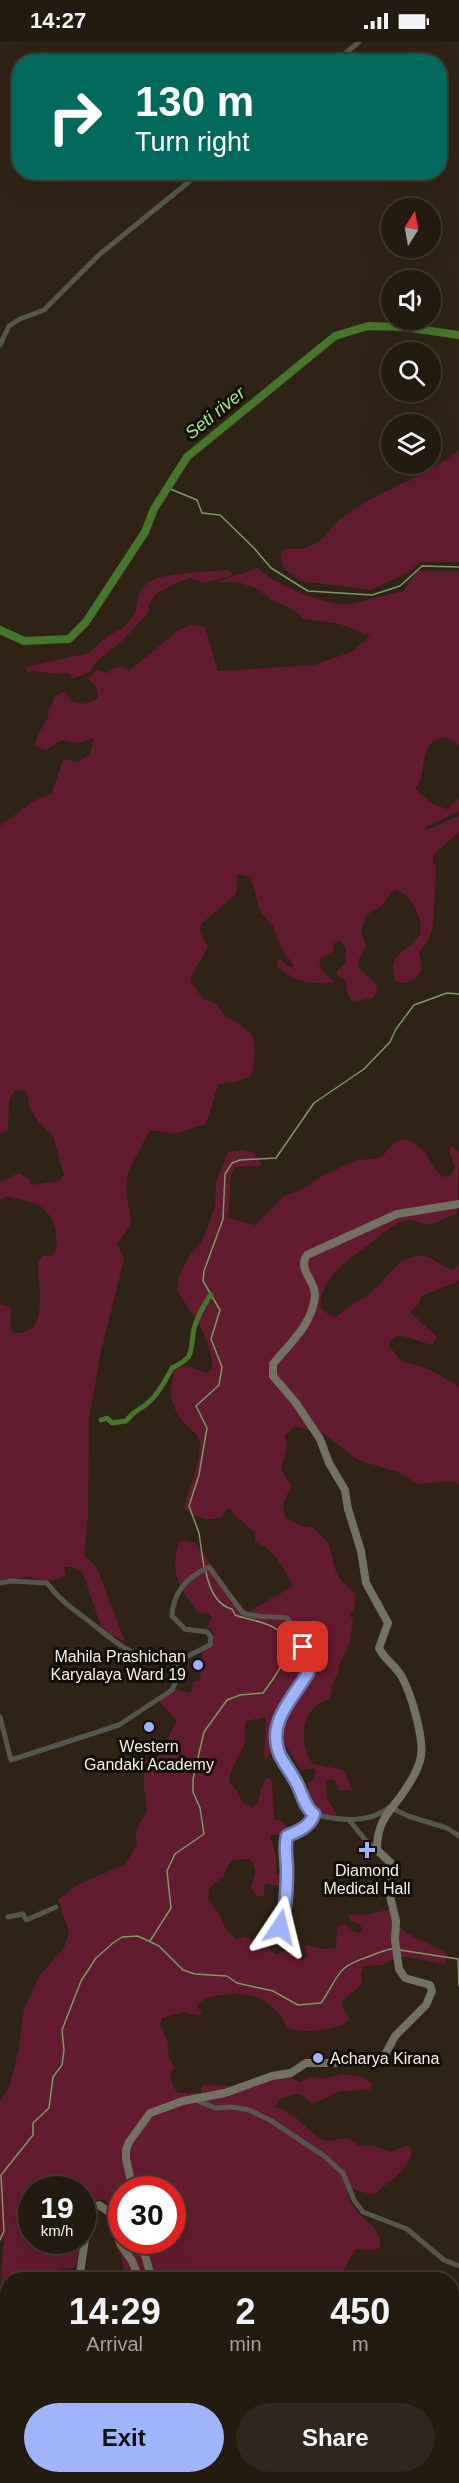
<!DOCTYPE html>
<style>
:root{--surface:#231a10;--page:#2f271e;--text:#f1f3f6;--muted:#a3a19f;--line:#403830;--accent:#a0b3fd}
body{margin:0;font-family:Helvetica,sans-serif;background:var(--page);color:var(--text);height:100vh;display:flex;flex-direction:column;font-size:22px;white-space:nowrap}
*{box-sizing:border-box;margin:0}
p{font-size:20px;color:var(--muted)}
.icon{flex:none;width:33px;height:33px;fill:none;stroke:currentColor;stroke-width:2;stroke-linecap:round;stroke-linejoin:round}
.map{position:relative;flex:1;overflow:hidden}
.panel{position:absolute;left:0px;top:2230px;width:459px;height:212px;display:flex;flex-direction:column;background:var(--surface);border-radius:24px 24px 0 0;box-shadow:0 6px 24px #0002,0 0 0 2px var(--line)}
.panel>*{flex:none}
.guide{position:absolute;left:12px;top:12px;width:435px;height:126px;border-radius:24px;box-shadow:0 6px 24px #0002,0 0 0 2px var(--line);background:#00695c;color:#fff;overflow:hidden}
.needle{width:39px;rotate:11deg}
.tools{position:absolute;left:381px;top:156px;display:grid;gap:12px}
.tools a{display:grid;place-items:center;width:60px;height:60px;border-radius:50%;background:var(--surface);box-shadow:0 6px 24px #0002,0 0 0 2px var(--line);font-size:30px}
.speed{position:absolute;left:18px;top:2134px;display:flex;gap:12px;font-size:30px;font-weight:700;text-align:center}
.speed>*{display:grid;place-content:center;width:78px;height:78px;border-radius:50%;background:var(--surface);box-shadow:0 6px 24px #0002,0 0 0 2px var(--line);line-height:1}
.speed small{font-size:15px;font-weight:400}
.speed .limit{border:9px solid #d22;background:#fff;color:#111}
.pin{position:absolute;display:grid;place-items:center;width:51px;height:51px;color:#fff;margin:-26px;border-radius:12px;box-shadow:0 3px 9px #0006}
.me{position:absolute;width:66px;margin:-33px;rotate:10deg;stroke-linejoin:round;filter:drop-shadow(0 0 4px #0008)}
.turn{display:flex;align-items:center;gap:21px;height:126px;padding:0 24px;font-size:27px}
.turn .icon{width:78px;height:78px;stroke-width:2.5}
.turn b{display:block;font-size:42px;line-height:51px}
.eta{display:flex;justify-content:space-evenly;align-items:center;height:102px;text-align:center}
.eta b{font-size:36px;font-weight:700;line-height:42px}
.cta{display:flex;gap:12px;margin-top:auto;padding:12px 24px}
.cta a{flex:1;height:69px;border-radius:36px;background:var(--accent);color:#111;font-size:24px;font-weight:700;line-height:69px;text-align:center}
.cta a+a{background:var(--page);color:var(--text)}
.status{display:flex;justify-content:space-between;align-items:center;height:42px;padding:0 30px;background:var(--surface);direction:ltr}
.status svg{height:16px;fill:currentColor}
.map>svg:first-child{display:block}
</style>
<div class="status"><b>14:27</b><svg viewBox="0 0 49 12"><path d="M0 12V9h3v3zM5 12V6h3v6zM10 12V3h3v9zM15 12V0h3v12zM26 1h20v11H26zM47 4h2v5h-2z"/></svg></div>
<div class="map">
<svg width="459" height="2441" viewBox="0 0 459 2441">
<rect width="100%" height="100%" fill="#2f2315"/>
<g fill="#631c2f" fill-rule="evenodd">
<path d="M459 408V520H420L409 530 371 548 301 539 284 527 280 512 285 507C292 506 302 508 308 505 323 500 329 487 339 478 375 449 423 437 459 408Z"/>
<path d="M258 526C273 542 327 564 348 562 366 559 385 553 403 549L417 529H459V704C454 699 451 696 443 696 418 697 428 734 415 746 425 757 433 763 447 767L459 756V769L424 786 427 788 459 774V790L433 813V822L436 824 433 884 428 898 419 910 422 927C416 937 405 946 395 938 389 918 396 915 409 904 413 901 416 896 420 893 424 878 412 852 396 848L391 851 382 864 366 873 361 890 366 904 359 917 358 925 376 942 377 950 372 956 353 960 347 950 346 939 337 933V929L345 921 346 906 341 899 334 901 333 909 320 917C317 930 328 931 334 940 313 944 292 939 277 924L279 917 291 926 294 924 281 906 273 884 260 870 251 835 237 832 236 852 201 882 200 890 208 905 191 934V940L203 957 217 962 225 975C231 976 249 988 252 993 256 998 255 1031 250 1034 242 1041 228 1039 218 1043L206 1082 175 1092 150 1088 128 1130 126 1146 131 1182 117 1202 124 1217 101 1309 89 1376 88 1475 84 1513 97 1526 125 1600 102 1588 83 1531 73 1525H64L66 1533 56 1538 45 1539 29 1535 0 1538V1262L9 1264C14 1273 7 1282 13 1291 52 1294 37 1242 38 1219L43 1214H51L56 1209C59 1191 53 1168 34 1161 25 1158 15 1157 6 1154L0 1158V1140L19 1131 29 1137 31 1143 59 1139 64 1133 53 1094 37 1078 30 1067 27 1049 16 1048 9 1057 8 1088 0 1092V784L32 760 52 751 63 717 78 720 90 712 94 696 77 701 62 698 46 708 35 704 38 692 49 675 47 668 52 663 54 655 64 649 73 660 87 662 98 655 96 644 88 637 97 628 108 631 114 626 122 624 129 629 180 587 191 583 205 585 218 629 314 623 351 610 370 594 340 582 304 577 291 566 272 558 256 546 237 540H216Z"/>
<path d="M228 528 233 533 204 541 191 536 173 542 155 553 148 564 150 568 124 597 95 621 91 629 73 637 69 631C55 634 42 628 27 630L25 625 89 611 108 594 123 586 135 572 139 551 147 541 160 535 186 531Z"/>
<path d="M407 1097 423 1108 438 1131 444 1135 451 1133 455 1127 449 1108 451 1104 459 1110 457 1169 456 1172C447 1175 438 1181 429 1182 419 1182 413 1175 403 1179 390 1184 382 1192 372 1200 352 1216 317 1236 321 1267L335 1276C345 1266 357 1260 369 1252 386 1240 399 1210 424 1214 434 1215 441 1225 452 1228L459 1223V1237L455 1241 421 1254 419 1261 410 1270 437 1295 433 1302C421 1303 412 1293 396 1294L390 1299 389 1304 401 1319 431 1328 459 1345V1442L452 1439 418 1442 398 1430 358 1418 324 1392 294 1384 285 1393 287 1404 281 1427 291 1443 283 1463 285 1475 304 1485H312L329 1502 336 1531 346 1544 356 1552 353 1569 349 1572 353 1578 349 1603 339 1623 338 1631 333 1641 330 1655C326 1659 321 1660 317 1663 300 1676 300 1706 313 1722L344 1728 352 1748H339L336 1740 331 1737 326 1739 327 1756 337 1773 320 1772 315 1760 309 1763 302 1749 309 1747 307 1741 315 1737 314 1733 316 1731 313 1726 301 1728 286 1704 280 1705V1697L274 1694 275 1709 264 1718 266 1675 247 1679C243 1686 246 1695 244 1703 239 1715 230 1726 229 1739L237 1749 242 1760 252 1765 258 1761 261 1746 266 1736H270L272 1740 274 1777 281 1779 292 1790 287 1793H270L276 1815V1832L284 1835 283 1844 265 1842 264 1853 257 1855 251 1845C254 1834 259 1827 250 1817L233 1818 227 1824 224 1834 209 1846 208 1857 220 1873 226 1888 236 1897 245 1894 259 1902 262 1897 267 1898 268 1906 276 1913 286 1908 302 1919 308 1914 304 1906 307 1903 323 1907 336 1906 337 1886 344 1882 356 1891H362L361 1884 350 1878 349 1872 362 1873 389 1868C398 1897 427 1896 448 1913L444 1922 409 1915H397L382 1923 364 1924 361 1931 362 1942 343 1958 342 1965 349 1976 348 1980C336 1987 306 1992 292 1987 284 1984 283 1976 277 1970 263 1953 243 1950 222 1953 213 1954 202 1956 197 1964L202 1971 199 1974 184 1970 162 1976 160 1983 167 1997 169 2016 175 2026 170 2031 173 2044 178 2051H201L203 2043 232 2044 284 2027 288 2034 299 2040 311 2035 326 2036 343 2032 363 2035 372 2042 369 2048 340 2049 313 2062 299 2052 281 2056 274 2065C296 2070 306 2088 324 2099 340 2100 344 2090 359 2104H375L390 2110 406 2104 411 2105C415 2126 386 2140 374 2153L348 2146C344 2173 385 2180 380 2206L373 2208 356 2207 343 2229 344 2238H126L121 2214 114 2200 116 2185 111 2163 104 2158H96L83 2179V2185L82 2148H32V2199H80L76 2226 59 2227 55 2231 54 2238H8L7 2320C0 2293 0 2229 4 2199L0 2197V2059L10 2043 19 2006 24 1967 40 1933 64 1906 69 1890 58 1858 77 1843 124 1823 137 1804C134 1789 139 1781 147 1770L144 1744 145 1718 155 1719 177 1679 159 1659 175 1647 191 1651 193 1639 200 1638 202 1611 213 1601 214 1592 211 1586 206 1587 212 1576 209 1572 198 1570C179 1545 169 1531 179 1500L182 1498 196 1501 234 1555 248 1570 293 1544C285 1528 273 1505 255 1500V1490L234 1473 231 1467H226L222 1475C206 1480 197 1475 183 1467 189 1447 200 1423 200 1402 200 1392 189 1387 183 1380 170 1364 168 1346 175 1327L186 1323 207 1331 212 1326C213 1298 192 1272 177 1249L179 1233 190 1213 202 1199 215 1165 216 1140 228 1110 243 1108 254 1111 262 1122 259 1124 235 1125 231 1133 228 1176 255 1183 284 1154 303 1147 322 1134 357 1118 376 1117 383 1113 396 1099ZM122 2148H172V2199H122Z"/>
<path d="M452 2314 459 2318V2441H220L213 2435 452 2434Z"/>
<path d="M0 2341 7 2358 5 2420 0 2415Z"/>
<path d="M38 2435H115L122 2441H45Z"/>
</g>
<g fill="#46762b" stroke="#7a9a62" stroke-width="1.5">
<path d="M0 2295 7 2320V2358L0 2341Z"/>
<path d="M10 2435H38L45 2441H13Z"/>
</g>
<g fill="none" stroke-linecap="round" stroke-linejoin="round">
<g stroke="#7a9a62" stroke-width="1.5">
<path d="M168 446 197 458 202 471 220 473 254 506 271 526 308 549 372 553 400 544 422 524 459 525"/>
<path d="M204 1526 199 1491 189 1464 199 1433 207 1386 196 1364 219 1343 222 1325 211 1297 220 1268 203 1239 204 1229 223 1177 225 1132 232 1121 240 1118 276 1116 314 1061 364 1027 390 1000 396 987 414 963 447 951 459 952"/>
<path d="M150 1899 171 1866 167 1829 175 1812 204 1792 200 1766 193 1750V1737L204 1690 227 1658 240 1653 263 1651C273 1637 298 1608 280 1590 270 1580 248 1578 235 1573L232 1567C216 1563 209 1545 206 1530"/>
<path d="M400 1908 458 1917 459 1944"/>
<path d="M0 2198 4 2189 1 2133 33 2093V2081L49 2066 53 2035 62 2023 64 2008 62 1988 81 1939 96 1916 113 1901 122 1895 138 1894 159 1904 183 1928 195 1932 227 1934 237 1941 273 1949 298 1963 321 1961C341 1932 334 1926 370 1914 378 1911 384 1908 392 1907"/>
</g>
<path stroke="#46762b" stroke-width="5" d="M101 1378 107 1376 112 1381 126 1379C133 1370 135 1370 144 1364 156 1356 166 1338 172 1326 192 1316 191 1313 193 1292 194 1282 204 1261 211 1253"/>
<path stroke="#46762b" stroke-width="8" d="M0 588 24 599 69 597 86 580 145 490 154 467 187 415 335 294 368 284 403 285 459 293"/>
<g stroke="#56564d" stroke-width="5">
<path d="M335 20 359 0"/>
<path d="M0 303 9 284 20 277 44 268 100 212 201 130"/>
<path d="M0 1541 11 1539 47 1541C58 1556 70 1565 85 1576 121 1604 127 1615 176 1620"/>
<path d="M0 1675 11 1718 119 1683 172 1648 175 1641 176 1620 210 1603 211 1595 207 1590 185 1587 172 1574C173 1550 187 1535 209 1525L242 1570C252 1576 274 1574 287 1576L301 1594 308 1631 278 1677 276 1691 278 1709 312 1772C338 1778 367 1783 390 1765L408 1774 447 1786 459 1794"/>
<path d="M349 1778 367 1800 377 1808"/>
<path d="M8 1875 23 1872 26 1878 56 1865"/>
<path d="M282 1897C279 1879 286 1856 287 1837 287 1822 284 1808 287 1794 298 1789 310 1785 314 1772"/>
<path d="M193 2057 215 2066 232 2065 249 2068 270 2078 324 2114 343 2131 354 2158 363 2170 407 2187 444 2218 459 2224"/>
</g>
<g stroke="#727163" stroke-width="8">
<path d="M133 2148 126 2117V2108L129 2100 150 2071 183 2059 225 2051 272 2034 291 2031 306 2021H366L378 2019 386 2011 395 1994 426 1963 432 1949 430 1943 405 1936 399 1927 395 1898 396 1879 389 1850 392 1822 377 1808C377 1779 388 1772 403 1751 410 1741 419 1726 421 1714 424 1695 411 1652 402 1635 396 1624 384 1617 379 1606L388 1581 366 1541 361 1509 348 1467 345 1448 329 1421 320 1397 296 1361 273 1334V1322C290 1301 313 1282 315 1253 315 1238 297 1227 307 1213L397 1172 459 1162"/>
<path d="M141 2199 152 2238"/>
<path d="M79 2238 89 2171 93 2166 99 2163 109 2170 121 2203 132 2219 140 2238"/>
<path d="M141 2434 144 2441"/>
</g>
</g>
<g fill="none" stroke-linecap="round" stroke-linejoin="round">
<defs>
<path id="route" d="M280 1885C286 1868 287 1846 287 1828 287 1817 284 1805 287 1794 298 1789 310 1785 314 1772 304 1765 302 1750 296 1740 291 1730 283 1721 279 1711 267 1680 293 1656 308 1631L303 1605"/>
</defs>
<use href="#route" stroke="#6874a4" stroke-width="15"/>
<use href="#route" stroke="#a0b3fd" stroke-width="10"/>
</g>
<g fill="#a0b3fd" stroke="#130e08" stroke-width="2">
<circle cx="198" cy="1623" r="6"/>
<circle cx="149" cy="1685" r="6"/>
<path d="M364 1799h6v6h6v6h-6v6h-6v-6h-6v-6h6z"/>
<circle cx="318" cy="2016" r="6"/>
</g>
<g text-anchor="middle" stroke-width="6" stroke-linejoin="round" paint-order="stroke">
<g font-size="16" fill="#f5eee4" stroke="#130e08">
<text x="186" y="1620" text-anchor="end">Mahila Prashichan<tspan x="186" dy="18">Karyalaya Ward 19</tspan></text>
<text x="149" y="1710">Western<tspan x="149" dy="18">Gandaki Academy</tspan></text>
<text x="367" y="1834">Diamond<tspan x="367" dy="18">Medical Hall</tspan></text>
<text x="330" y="2022" text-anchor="start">Acharya Kirana</text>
</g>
<g font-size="18" font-style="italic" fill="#a4e783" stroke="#130e08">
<text transform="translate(215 371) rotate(-39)" y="6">Seti river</text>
</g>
</g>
</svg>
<div class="tools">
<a><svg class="needle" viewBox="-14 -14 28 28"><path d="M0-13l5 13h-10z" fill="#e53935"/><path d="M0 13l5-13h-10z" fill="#a3a19f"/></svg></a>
<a><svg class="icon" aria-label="sound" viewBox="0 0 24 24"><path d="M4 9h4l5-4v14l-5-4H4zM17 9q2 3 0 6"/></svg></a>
<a><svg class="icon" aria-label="search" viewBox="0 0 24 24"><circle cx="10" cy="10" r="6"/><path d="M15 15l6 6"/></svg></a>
<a><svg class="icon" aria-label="layers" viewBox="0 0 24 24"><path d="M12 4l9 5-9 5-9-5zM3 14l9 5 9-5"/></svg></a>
</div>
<div class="speed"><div>19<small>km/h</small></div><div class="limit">30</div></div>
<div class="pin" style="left:303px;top:1605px;background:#d93025"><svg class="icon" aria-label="arrive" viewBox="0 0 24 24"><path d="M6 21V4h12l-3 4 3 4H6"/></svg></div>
<svg class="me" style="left:280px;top:1885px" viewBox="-20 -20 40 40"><path d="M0-17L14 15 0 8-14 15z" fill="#a0b3fd" stroke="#fff" stroke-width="4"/></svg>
<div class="guide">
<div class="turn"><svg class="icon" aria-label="right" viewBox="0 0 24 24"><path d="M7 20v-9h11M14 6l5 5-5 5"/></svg><div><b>130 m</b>Turn right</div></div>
</div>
<section class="panel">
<div class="eta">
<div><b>14:29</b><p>Arrival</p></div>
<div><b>2</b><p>min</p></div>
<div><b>450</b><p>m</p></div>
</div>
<div class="cta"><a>Exit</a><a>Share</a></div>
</section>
</div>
